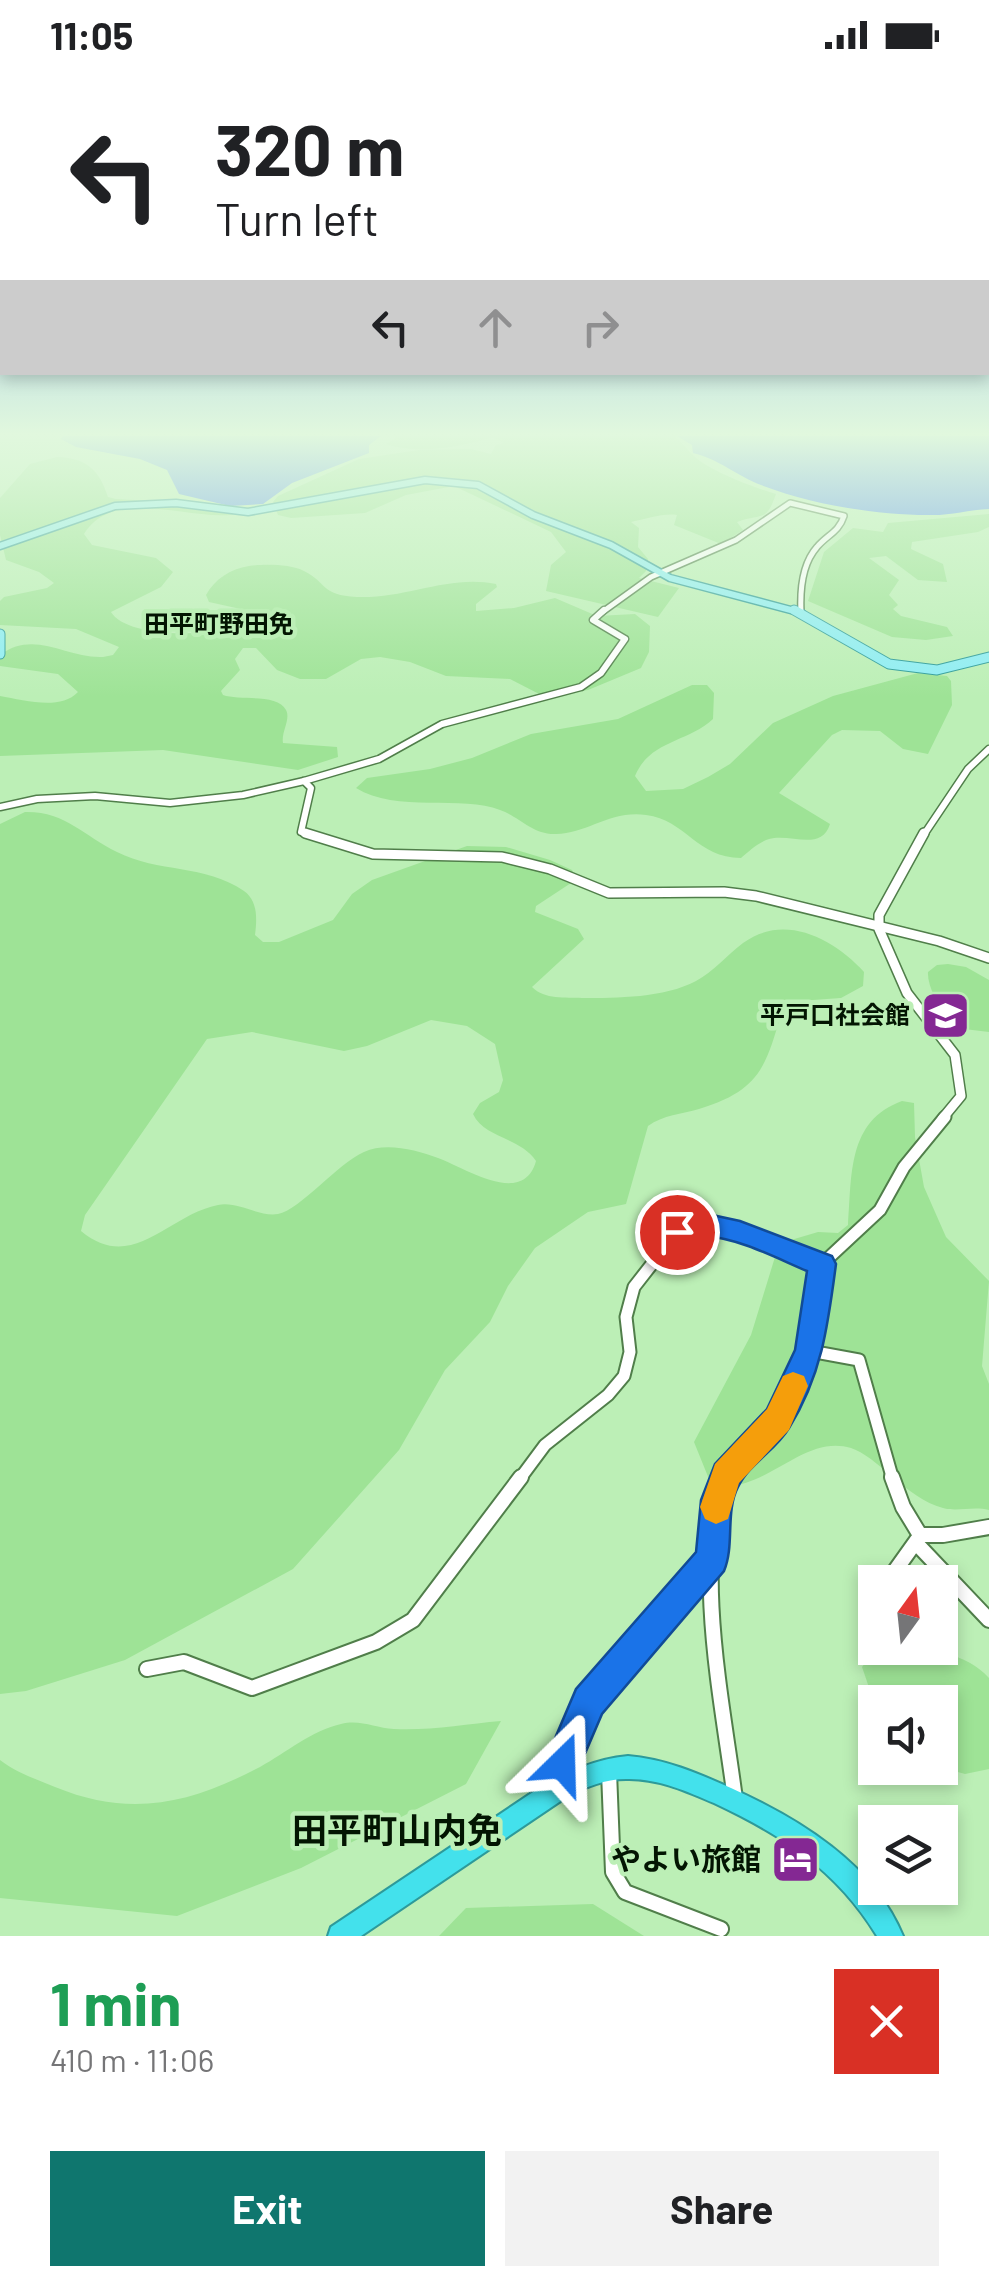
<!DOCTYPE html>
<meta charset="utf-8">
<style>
:root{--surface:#fff;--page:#f2f2f2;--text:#202124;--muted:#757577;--accent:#0f766e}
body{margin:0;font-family:Barlow,"Noto Sans JP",sans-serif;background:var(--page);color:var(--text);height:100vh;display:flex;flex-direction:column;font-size:38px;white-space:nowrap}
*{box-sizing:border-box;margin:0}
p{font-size:32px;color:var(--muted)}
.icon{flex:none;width:55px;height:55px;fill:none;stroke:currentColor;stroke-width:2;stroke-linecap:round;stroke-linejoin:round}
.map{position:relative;height:1866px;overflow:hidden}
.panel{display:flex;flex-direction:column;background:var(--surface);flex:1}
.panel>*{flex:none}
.hud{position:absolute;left:0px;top:0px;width:990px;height:305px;box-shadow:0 5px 15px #0003;background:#fff;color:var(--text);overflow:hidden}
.needle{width:65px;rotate:15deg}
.buttons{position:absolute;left:858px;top:1495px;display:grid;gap:20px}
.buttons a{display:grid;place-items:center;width:100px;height:100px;border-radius:0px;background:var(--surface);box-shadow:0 5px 15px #0003;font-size:50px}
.pin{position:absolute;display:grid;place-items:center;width:85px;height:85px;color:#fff;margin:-42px;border:5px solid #fff;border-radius:50%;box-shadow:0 2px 10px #0007}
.me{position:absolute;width:110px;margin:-55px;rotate:22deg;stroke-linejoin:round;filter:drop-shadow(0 0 8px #0008)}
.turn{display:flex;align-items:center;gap:35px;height:210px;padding:0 50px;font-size:45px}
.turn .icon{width:130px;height:130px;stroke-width:2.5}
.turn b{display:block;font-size:70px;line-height:85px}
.lanes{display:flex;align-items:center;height:95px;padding:0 50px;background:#0003;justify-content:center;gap:50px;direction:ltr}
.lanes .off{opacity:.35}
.round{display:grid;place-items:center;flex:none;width:105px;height:105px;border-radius:0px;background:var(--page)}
.overview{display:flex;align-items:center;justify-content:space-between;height:170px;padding:0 50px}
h1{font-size:60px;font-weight:700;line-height:75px;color:#1e9e55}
.button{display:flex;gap:20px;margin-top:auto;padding:20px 50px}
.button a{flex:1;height:115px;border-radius:0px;background:var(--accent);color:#fff;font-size:40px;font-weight:700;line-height:115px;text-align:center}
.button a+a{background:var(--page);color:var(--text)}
.status{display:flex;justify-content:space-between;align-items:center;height:70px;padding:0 50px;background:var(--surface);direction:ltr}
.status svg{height:28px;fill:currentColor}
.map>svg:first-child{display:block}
</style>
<div class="status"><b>11:05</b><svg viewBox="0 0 49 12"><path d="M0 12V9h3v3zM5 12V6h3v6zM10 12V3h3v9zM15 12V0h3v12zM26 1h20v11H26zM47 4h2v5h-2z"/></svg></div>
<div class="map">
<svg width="989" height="1866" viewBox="0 0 989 1866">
<rect width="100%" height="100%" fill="#bcefb6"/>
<g fill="#9ee396" fill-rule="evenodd">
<path d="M399 366H672C683 372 686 379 695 387 710 401 755 418 776 424 766 453 762 443 737 452L743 460 721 474 674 455 677 445C663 443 646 449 631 452L639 458 638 477 648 489 646 501 639 508 679 518 658 547 546 521 551 495 566 482 551 462 454 416 406 425 365 443 291 448 278 445 273 432 278 426 359 389 419 380 471 379 491 384 496 375 504 373 492 367C461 377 418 385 386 374Z"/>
<path d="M57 387C86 388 99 399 108 427L116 429 189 433 242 443C195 455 116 413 84 464L92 475 156 488 173 502 161 517 111 542C127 570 231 570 249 545L245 540 209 532 206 525C215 509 230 499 249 496 264 494 290 494 304 501 328 513 320 525 357 527 405 529 450 504 496 514L497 517 476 534V541L514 538 555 528 597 546 635 544 650 556 649 582 641 598 588 620 543 626 510 609 446 606 410 592 380 587 361 589 326 609H300L277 600 256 578H243L235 589 240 600 221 621 223 625C239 631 278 623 286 640 291 649 281 662 283 673L337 677 338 687 298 700 163 680 0 686V626C24 630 60 641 78 622L58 604 0 596V585C35 559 67 589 103 587L113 585 119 577 76 559 0 555V531L4 527 47 518 54 513 39 502 6 490 0 465V428L30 394Z"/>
<path d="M989 444V457L978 462 912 472 911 479 943 494 947 512 918 510 886 486 869 488 899 510 889 525 898 535 893 539 901 546 947 557 953 566 926 570 892 567 808 531 824 482 853 458 883 462 888 453Z"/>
<path d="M918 603 947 606 951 611 952 635 928 684 903 679 880 661 842 660 832 665 779 723 830 754C821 782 791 763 769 769 759 772 749 781 741 788 697 788 686 750 646 745 610 740 587 764 556 764 533 765 520 747 500 740 463 725 396 743 356 718L367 708 430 699 472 688 531 664 618 649 692 615H707L714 623 713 649C687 673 650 670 635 706L646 721 683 719 708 707 730 694 773 653 833 626Z"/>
<path d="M25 742C65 741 84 766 117 782 158 803 205 794 244 821 258 831 257 849 255 865L263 872H279L333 850 352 824 372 810 467 776 506 777 550 790 572 800 575 807 571 813 536 836 535 842 578 859 584 869 532 917C545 930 565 927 582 928 617 928 664 928 696 911 713 902 727 885 743 873 784 843 833 868 864 902L863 916 841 928 785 932C766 991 766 1019 699 1039 682 1044 663 1045 648 1056L626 1134 588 1142 535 1178 508 1216 490 1252 445 1300 399 1380 293 1499 125 1590 26 1621 0 1624V754ZM431 950 467 956 495 974 503 1010 499 1022 480 1033 473 1044C484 1068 520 1067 536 1091 523 1138 464 1097 438 1088 416 1080 386 1072 364 1082 338 1093 300 1140 278 1144 258 1147 238 1131 218 1135 167 1145 133 1204 81 1161L85 1145 207 969 252 962 344 981 367 976Z"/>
<path d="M948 894 966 897 989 910V962L956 958C944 944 927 920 928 902L937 895Z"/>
<path d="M902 1031 914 1033 915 1067 924 1117 946 1167 989 1211 982 1296 989 1314V1440C973 1436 957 1442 943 1438 906 1428 877 1386 851 1378 801 1363 763 1428 711 1414L694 1372 751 1265 775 1187 791 1170 818 1162 838 1163 848 1155C852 1105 847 1051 902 1031Z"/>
<path d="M877 1578C915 1577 962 1578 989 1608V1699L965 1704 940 1697V1632L875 1635 862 1597Z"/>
<path d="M501 1651 466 1714 301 1798 177 1846 0 1828V1690C17 1703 36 1709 55 1717 131 1748 189 1734 260 1697 287 1682 311 1661 341 1654 360 1649 375 1658 394 1659 428 1661 466 1654 501 1651Z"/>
<path d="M593 1834 644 1866H439L466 1838Z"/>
</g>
<g fill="#588def">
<path d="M63 366H381L369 375V383L292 413 263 434 230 436 179 424 167 400 140 389 76 377 61 369Z"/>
<path d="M677 366H989V439C968 440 948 446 928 445 874 445 811 434 761 415 737 406 719 389 693 383L692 375Z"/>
</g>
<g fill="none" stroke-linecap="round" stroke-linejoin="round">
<defs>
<path id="minor-far4" d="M601 543 651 507 736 470 790 433 844 446C839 462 827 465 817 477 802 494 800 521 801 542"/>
<g id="minor-far3">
<path d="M304 711 311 718 301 762 313 766"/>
<path d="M0 737 37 729 95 726 170 733 243 725 304 711 379 689 442 654 581 617 601 603 625 569 593 550 604 540"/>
<path d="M923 766 968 699 989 679"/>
</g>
<g id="minor-far2">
<path d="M305 763 373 784 502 787 550 799 609 823 724 822 756 826 939 871 989 888"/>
<path d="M924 763 879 845V859L907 923 955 985 961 1026 942 1049"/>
</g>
<g id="minor-far1">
<path d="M810 1281 859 1290 893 1410"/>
<path d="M519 1410 545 1375 608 1325 624 1306 630 1282 626 1247 634 1217 677 1162 703 1155 740 1163 822 1194"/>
<path d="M724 1410 778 1349 810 1281 822 1194 880 1140 904 1097 945 1047"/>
</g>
<g id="minor">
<path d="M725 1407C693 1497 723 1635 735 1729"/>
<path d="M892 1407 903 1437 920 1465H943L989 1457"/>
<path d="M916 1473 989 1550"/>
<path d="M887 1512 917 1470"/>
<path d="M147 1599 184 1592 252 1618 376 1572 413 1550 521 1407"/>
<path d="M609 1702 613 1802 625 1822 721 1859"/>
<path d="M554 1718 572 1665 589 1631 712 1489"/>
</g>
<path id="major-far1" d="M0 476 115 436 176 433 248 442 425 410 478 415 533 445 611 475 670 508 802 543"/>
<g id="major">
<path d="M794 540 889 594 937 600 989 587"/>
<path d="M0 564V584"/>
</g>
<path id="highway" d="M628 1686C665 1689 697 1703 731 1718 799 1749 873 1793 903 1866H877C837 1800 782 1765 714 1733 686 1721 657 1708 626 1709 605 1709 586 1717 568 1726L361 1866H328L331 1857 536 1720C565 1703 594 1689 628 1686Z"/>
</defs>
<use href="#minor-far4" stroke="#507e4a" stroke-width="8"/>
<use href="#minor-far3" stroke="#507e4a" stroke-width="9"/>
<use href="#minor-far2" stroke="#507e4a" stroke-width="12"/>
<use href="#minor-far1" stroke="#507e4a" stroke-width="15"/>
<use href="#minor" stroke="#507e4a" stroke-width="18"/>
<use href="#major-far1" stroke="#2d9a9a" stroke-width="9"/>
<use href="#major" stroke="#2d9a9a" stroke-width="11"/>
<use href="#highway" stroke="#2d9a9a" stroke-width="4"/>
<use href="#minor-far4" stroke="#fff" stroke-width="5"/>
<use href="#minor-far3" stroke="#fff" stroke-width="6"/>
<use href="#minor-far2" stroke="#fff" stroke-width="9"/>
<use href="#minor-far1" stroke="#fff" stroke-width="11"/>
<use href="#minor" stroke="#fff" stroke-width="14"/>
<use href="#major-far1" stroke="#8eedf4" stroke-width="6"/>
<use href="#major" stroke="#8eedf4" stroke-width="9"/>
<use href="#highway" fill="#43e1ec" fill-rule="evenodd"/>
</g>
<linearGradient id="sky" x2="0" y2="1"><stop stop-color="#6ea4eb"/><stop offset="0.58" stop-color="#e1f8de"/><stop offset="1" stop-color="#e1f8de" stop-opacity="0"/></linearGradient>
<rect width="989" height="627" fill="url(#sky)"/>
<path fill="#1a73e8" stroke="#114b97" stroke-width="2.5" d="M703 1143 740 1151 832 1186 836 1194C828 1255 822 1305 789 1358 776 1380 749 1394 738 1417 725 1442 735 1475 724 1501L602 1644 575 1707 562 1712 549 1707 544 1694 576 1619 696 1482 701 1430 715 1394 767 1339 795 1280 807 1201C776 1188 741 1169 706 1166 692 1165 682 1175 667 1170L663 1162 667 1154Z"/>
<path fill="#f59e0b" d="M793 1302 804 1306 808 1316 789 1360 739 1413 728 1449 716 1454 705 1449 700 1437 715 1394 767 1339 783 1306Z"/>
<defs>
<symbol id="school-square" viewBox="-11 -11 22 22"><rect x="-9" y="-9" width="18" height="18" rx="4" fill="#842893" stroke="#bcefb6"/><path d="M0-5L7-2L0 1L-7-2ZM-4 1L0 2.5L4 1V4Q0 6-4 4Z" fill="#fff"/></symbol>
<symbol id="hotel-square" viewBox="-11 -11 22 22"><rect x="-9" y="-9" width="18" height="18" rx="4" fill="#842893" stroke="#bcefb6"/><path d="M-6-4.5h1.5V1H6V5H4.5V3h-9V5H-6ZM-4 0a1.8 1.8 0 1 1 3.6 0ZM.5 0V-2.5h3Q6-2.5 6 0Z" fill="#fff"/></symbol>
</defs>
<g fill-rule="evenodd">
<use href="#school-square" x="918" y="918" width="55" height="55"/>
<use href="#hotel-square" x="768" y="1762" width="55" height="55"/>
</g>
<g text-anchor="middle" stroke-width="9" stroke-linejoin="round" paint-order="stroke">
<g font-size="25" font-weight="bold" fill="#031502" stroke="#bcefb6">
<text x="219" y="563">田平町野田免</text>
</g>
<g font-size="25" font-weight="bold" fill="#031502" stroke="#bcefb6" text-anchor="end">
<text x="910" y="954">平戸口社会館</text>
</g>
<g font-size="30" font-weight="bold" fill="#031502" stroke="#bcefb6" text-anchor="end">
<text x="761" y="1800">やよい旅館</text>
</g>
<g font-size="35" font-weight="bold" fill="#031502" stroke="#bcefb6">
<text x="397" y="1773">田平町山内免</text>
</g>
</g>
</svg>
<div class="buttons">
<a><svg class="needle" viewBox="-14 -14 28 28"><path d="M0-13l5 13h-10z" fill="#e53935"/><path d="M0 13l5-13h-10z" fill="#757577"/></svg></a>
<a><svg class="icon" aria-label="sound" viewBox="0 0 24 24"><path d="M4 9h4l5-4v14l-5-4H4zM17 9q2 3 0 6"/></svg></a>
<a><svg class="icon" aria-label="layers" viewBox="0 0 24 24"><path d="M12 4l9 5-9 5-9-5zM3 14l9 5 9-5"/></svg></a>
</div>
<div class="pin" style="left:677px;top:1162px;background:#d93025"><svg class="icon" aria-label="arrive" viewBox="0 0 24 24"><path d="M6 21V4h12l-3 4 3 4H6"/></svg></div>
<svg class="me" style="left:562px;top:1694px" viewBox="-20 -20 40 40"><path d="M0-17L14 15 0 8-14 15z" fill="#1a73e8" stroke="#fff" stroke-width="4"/></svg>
<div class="hud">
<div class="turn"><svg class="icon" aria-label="left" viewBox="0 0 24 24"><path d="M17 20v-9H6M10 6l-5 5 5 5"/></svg><div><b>320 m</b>Turn left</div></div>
<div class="lanes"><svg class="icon" aria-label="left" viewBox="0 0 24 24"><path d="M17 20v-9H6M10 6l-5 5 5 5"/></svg><svg class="icon off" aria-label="ahead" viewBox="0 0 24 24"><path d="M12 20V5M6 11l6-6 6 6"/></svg><svg class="icon off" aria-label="right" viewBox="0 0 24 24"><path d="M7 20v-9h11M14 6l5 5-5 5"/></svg></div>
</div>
</div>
<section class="panel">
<div class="overview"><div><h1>1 min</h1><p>410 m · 11:06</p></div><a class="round" style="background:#d93025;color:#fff"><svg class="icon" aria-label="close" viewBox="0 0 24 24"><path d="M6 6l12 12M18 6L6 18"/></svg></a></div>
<div class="button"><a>Exit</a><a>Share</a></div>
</section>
